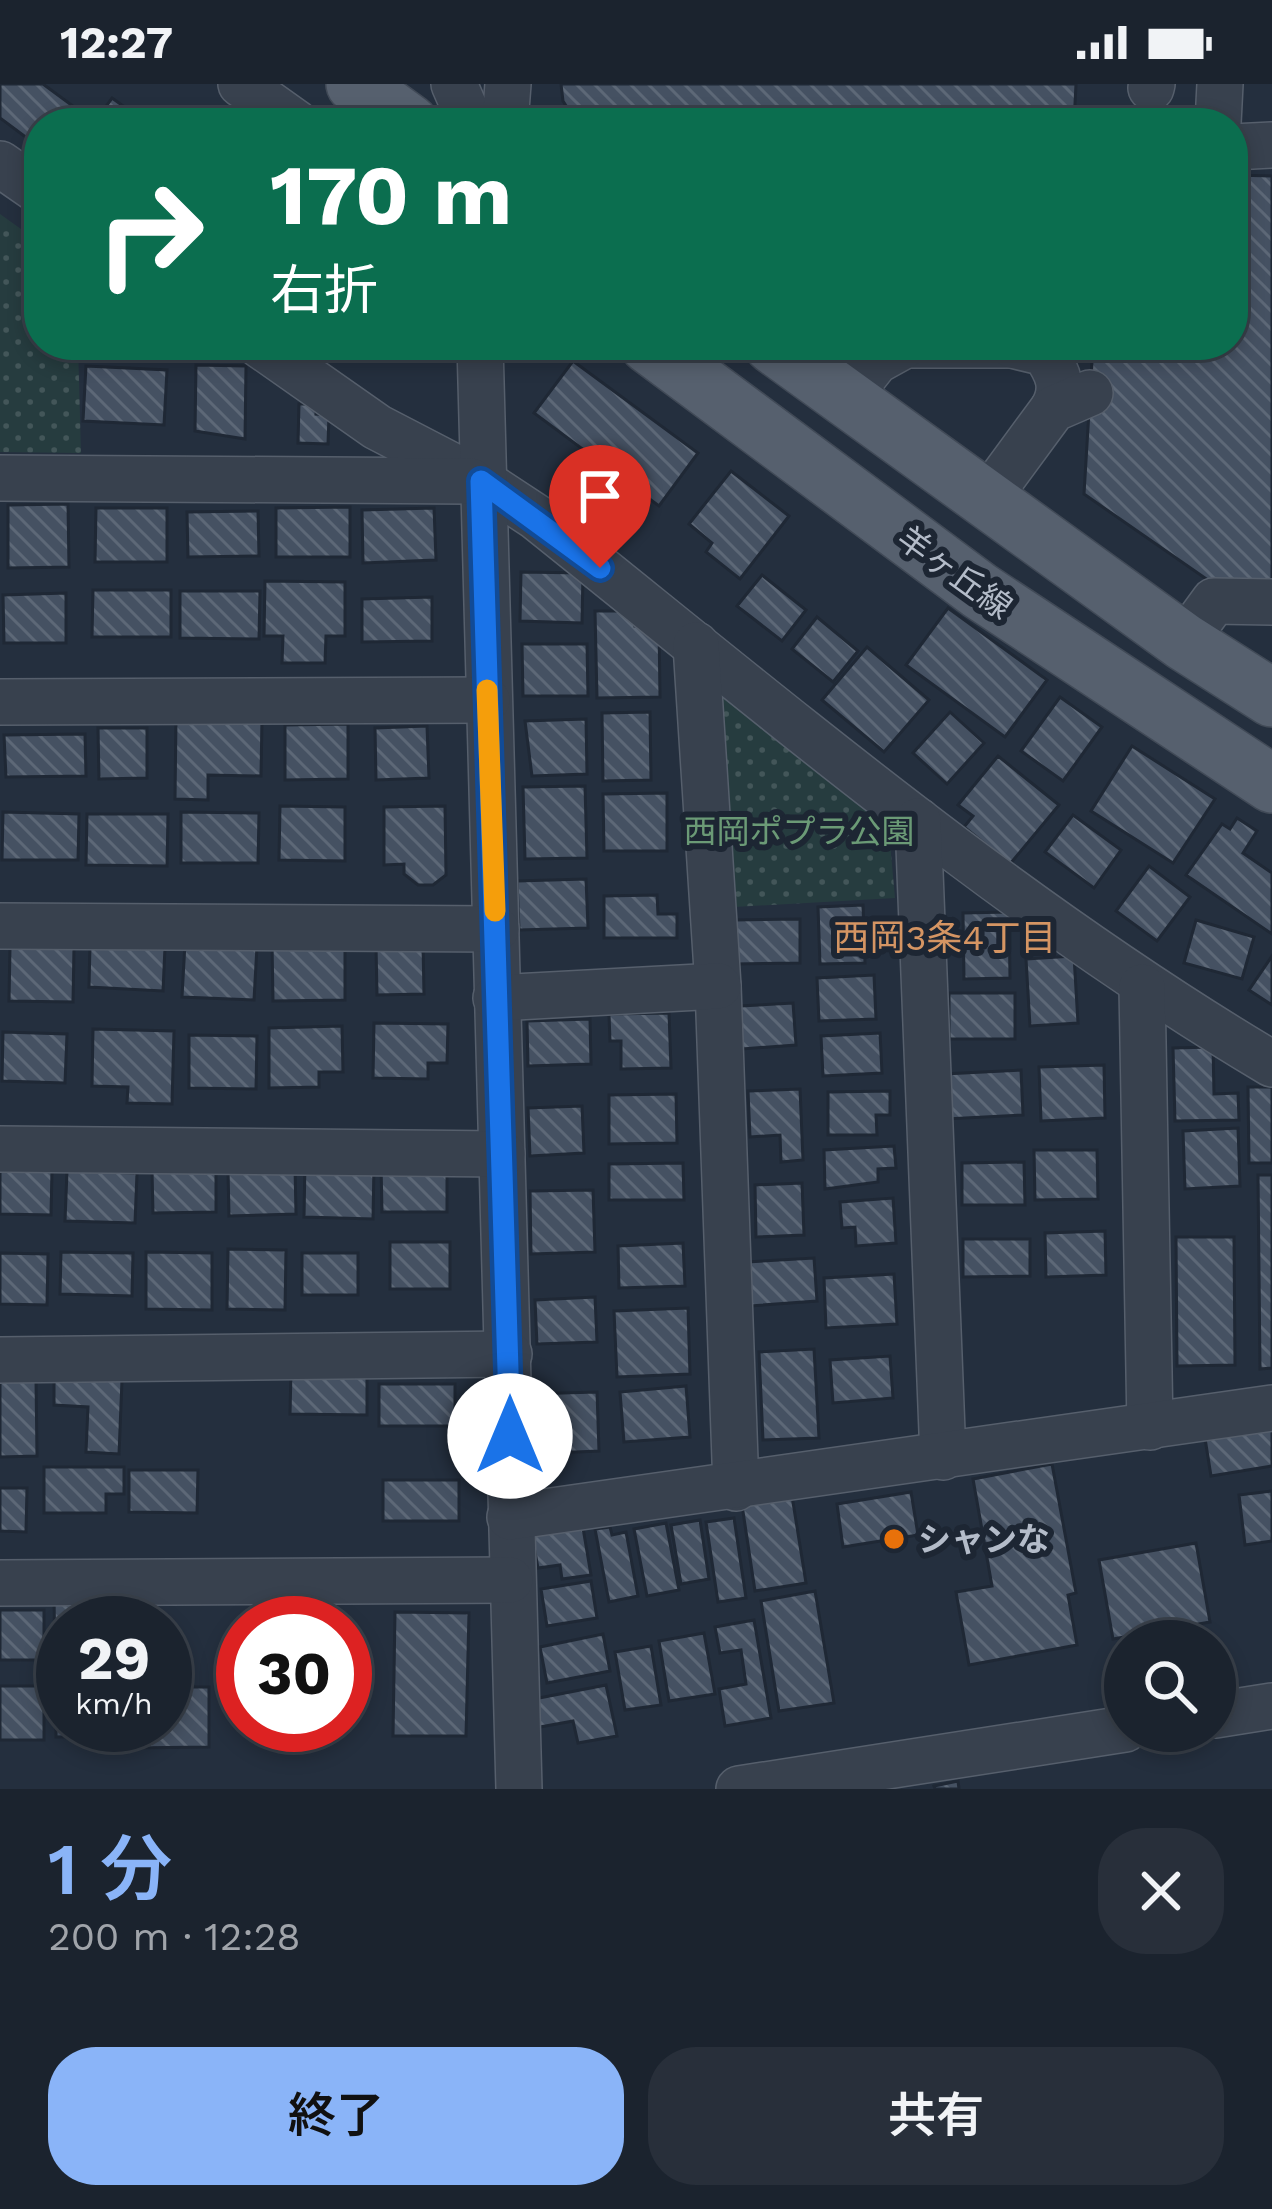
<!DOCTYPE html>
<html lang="ja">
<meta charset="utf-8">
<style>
:root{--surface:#1b232e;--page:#282f3a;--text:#f1f3f6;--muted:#a0a4aa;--line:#39404a;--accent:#8ab4f8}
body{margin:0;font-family:"Work Sans","Noto Sans JP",sans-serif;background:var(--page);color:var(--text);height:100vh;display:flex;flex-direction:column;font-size:45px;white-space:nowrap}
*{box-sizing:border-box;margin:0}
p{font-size:39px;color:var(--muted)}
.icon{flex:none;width:66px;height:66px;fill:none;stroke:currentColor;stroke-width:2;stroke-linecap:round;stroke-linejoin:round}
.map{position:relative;height:1705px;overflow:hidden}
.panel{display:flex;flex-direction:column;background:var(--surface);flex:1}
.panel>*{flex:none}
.hud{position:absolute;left:24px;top:24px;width:1224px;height:252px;border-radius:48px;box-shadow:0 6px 18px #0003,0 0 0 3px var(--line);background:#0b6e4f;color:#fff;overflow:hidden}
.fabs{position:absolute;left:1104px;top:1536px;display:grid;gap:24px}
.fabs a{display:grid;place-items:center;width:132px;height:132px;border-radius:50%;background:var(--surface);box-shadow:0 6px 18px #0003,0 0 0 3px var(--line);font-size:60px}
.speed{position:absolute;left:36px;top:1512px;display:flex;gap:24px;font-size:60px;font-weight:700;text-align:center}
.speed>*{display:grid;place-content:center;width:156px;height:156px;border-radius:50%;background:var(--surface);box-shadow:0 6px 18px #0003,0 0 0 3px var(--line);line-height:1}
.speed small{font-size:30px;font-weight:400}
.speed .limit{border:18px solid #d22;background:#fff;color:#111}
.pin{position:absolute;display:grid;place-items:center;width:102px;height:102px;color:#fff;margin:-123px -51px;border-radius:50% 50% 50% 0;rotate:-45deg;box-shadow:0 0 12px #0007}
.pin .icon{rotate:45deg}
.me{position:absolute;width:132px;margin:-66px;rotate:0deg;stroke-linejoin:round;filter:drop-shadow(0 0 9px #0008)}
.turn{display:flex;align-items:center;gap:42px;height:252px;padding:0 48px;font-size:54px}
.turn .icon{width:156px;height:156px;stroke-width:2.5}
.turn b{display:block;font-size:84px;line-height:102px}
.round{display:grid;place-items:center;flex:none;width:126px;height:126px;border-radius:48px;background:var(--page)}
.summary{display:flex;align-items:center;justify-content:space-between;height:204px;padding:0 48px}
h1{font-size:72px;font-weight:600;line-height:90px;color:var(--accent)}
.button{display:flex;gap:24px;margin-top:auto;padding:24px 48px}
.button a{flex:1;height:138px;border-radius:48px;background:var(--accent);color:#111;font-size:48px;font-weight:600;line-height:138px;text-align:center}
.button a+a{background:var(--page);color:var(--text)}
.status{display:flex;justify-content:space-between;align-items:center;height:84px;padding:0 60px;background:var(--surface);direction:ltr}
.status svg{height:33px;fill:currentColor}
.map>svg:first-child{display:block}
</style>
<div class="status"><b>12:27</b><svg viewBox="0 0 49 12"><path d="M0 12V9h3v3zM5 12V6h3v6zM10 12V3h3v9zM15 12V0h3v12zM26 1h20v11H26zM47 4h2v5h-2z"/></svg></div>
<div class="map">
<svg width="1272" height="1705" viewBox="0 0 1272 1705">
<defs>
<pattern id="park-dots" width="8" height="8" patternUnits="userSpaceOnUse" patternTransform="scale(3)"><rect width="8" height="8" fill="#263c3f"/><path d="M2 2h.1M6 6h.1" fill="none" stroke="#435659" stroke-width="1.8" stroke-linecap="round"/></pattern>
<pattern id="building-back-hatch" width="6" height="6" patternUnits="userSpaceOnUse" patternTransform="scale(3)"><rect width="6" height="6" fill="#455162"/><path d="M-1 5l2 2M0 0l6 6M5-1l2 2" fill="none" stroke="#5d6877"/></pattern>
</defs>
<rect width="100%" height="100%" fill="#242f3e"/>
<g fill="url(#park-dots)">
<path d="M0 130 39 158V261H78L81 369 0 368Z"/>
<path d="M710 590 887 725 895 814 734 823Z"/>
</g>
<g fill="url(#building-back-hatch)" stroke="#1f2835" stroke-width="3">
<path d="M0 0H43L85 31 79 39H39V63L0 34Z"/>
<path d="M561 0H1076L1074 39H577L563 17Z"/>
<path d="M112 14 147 39H94Z"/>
<path d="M1233 91 1272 92V529L1215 501 1084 410 1093 261H1233Z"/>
<path d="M573 277 698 369 659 422 534 329Z"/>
<path d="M196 281 246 282 245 355 195 347Z"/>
<path d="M86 282 167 286 164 341 83 337Z"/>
<path d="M299 320H316V330L329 331 328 360 298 359Z"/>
<path d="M731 387 789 432 740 495 706 468 712 459 689 440Z"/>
<path d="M68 420 69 483 8 484V421Z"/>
<path d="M350 423V473H276V424Z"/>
<path d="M96 424H167V478H95Z"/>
<path d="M434 424 436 476 363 479 362 426Z"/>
<path d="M258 427 259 472 188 473 187 428Z"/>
<path d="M521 488 583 489 582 539 520 537Z"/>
<path d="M762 491 806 526 782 557 737 522Z"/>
<path d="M265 497 345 498V552H326L325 579H282L283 552H264Z"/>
<path d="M93 506H171V553H92Z"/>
<path d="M180 507H260L259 555 180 554Z"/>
<path d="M66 509V559H4L3 511Z"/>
<path d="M432 513V557L362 558V515Z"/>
<path d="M948 524 1047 596 1005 653 906 581Z"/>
<path d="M595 527H635V542L659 541 660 613 597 614Z"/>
<path d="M817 533 858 567 833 598 792 565Z"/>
<path d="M522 560H587L588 612H523Z"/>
<path d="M867 563 929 616 884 668 822 616Z"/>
<path d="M1060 613 1102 643 1063 697 1021 667Z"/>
<path d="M650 628 651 696 603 697 602 629Z"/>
<path d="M950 628 984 659 947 700 913 669Z"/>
<path d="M176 634 262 635 261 692 208 691V716L175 715Z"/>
<path d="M586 635 587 690 532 692 525 637Z"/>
<path d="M348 640V695L285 696V641Z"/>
<path d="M427 642 429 694 376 696 375 644Z"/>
<path d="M98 644H147V694L99 695Z"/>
<path d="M85 650 86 692 6 693 4 651Z"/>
<path d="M1132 662 1215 715 1173 779 1091 727Z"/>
<path d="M998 672 1059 721 1010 780 964 743 973 732 958 721Z"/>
<path d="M585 702 587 774 525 775 523 703Z"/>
<path d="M667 709V767H604L603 710Z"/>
<path d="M280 722 345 723V777L279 776Z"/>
<path d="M445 722 446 791 433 801H418L404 790V780L384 781V723Z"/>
<path d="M3 728 79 730 78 776H2Z"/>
<path d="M181 728 259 729 258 779H181Z"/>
<path d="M87 730H168L167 782 86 781Z"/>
<path d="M1073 731 1121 766 1094 804 1045 768Z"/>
<path d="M1237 734 1257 747 1243 769 1272 789V850L1186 791 1222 740 1230 745Z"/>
<path d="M1149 782 1190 813 1157 857 1116 827Z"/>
<path d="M586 795 588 844 519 846 517 797Z"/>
<path d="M657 811 658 830H677V854H604V812Z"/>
<path d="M863 821 865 879 820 880 818 823Z"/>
<path d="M1009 828 1010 894 964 895 963 829Z"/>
<path d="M800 835V879L735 880 734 836Z"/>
<path d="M1196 836 1254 853 1242 895 1184 879Z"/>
<path d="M185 859 257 862 254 916 182 913Z"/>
<path d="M272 859H345V916L273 917Z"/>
<path d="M90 860 165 863 163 907 89 903Z"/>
<path d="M376 861H423L424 910 377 911Z"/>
<path d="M10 863H74L73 918 9 917Z"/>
<path d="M1074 872 1078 939 1030 942 1026 875Z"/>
<path d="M1272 872V921L1249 906Z"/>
<path d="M874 891 876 935 819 937 817 894Z"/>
<rect x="949" y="909" width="66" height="46"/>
<path d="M793 919 796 961 742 965 740 922Z"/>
<path d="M669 929 671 984 621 985V957H610L609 930Z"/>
<path d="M590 935 591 980 528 982 527 937Z"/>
<path d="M374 939 448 940 447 979H428V995L373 994Z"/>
<path d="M342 942 343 988H319V1003L269 1004V944Z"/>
<path d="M93 945 174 947 172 1020 127 1019 128 1003 92 1002Z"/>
<path d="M3 948 67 950 65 999 2 997Z"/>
<path d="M880 949 882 989 823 992 821 952Z"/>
<path d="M189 951 257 952 256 1005 189 1004Z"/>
<path d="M1213 963 1214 1010 1238 1009 1239 1036 1175 1037 1173 964Z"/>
<path d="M1104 981 1105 1034 1041 1037 1039 983Z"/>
<path d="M1021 986 1023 1031 946 1035 944 990Z"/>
<path d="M1248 1003H1272V1079H1249Z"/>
<path d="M800 1005 803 1076 781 1078 780 1051 750 1053 748 1007Z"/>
<path d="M890 1007V1031H876L877 1051H828V1008Z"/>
<path d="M676 1010 677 1059 609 1060V1011Z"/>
<path d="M582 1022 584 1069 530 1072 528 1024Z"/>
<path d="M1238 1044 1240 1102 1185 1105 1183 1047Z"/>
<path d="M894 1062 896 1084 878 1085V1098L825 1105 824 1066Z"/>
<path d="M1034 1066H1097L1098 1115 1035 1116Z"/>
<path d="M1024 1078 1025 1121H962V1079Z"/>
<path d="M305 1079 374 1080 373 1135 304 1133Z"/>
<path d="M447 1079V1128H382L381 1080Z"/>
<path d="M683 1079 684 1116H609V1080Z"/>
<path d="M295 1083 296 1130 229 1132 228 1085Z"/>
<path d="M0 1085 52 1086 51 1131 0 1130Z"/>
<path d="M216 1086V1128L153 1129 152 1087Z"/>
<path d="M67 1087 137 1089 135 1139 65 1137Z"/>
<path d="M1258 1091H1272V1284L1260 1285Z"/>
<path d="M802 1099 804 1151 756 1153 755 1101Z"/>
<path d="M593 1106 595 1168 531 1170 530 1107Z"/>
<path d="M893 1114 896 1159 856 1162 855 1143 842 1144 840 1118Z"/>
<path d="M1105 1147 1106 1191 1046 1193 1045 1149Z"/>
<path d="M1176 1153H1234L1235 1281 1177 1282Z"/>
<path d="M963 1155H1030V1192L963 1193Z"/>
<rect x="390" y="1158" width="60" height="47"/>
<path d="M683 1159 685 1202 619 1204 618 1162Z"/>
<path d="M228 1165 286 1166 285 1226 227 1225Z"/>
<path d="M61 1168 133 1169 132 1212 60 1210Z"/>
<path d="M146 1168 212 1169V1226L146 1225Z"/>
<path d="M0 1169 48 1170 47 1221 0 1220Z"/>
<rect x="302" y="1169" width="56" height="42"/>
<path d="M814 1174 817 1217 750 1222 747 1178Z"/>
<path d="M894 1190 897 1240 826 1244 824 1194Z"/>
<path d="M595 1213 597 1258 537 1260 535 1216Z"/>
<path d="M688 1224 690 1290 617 1293 614 1227Z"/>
<path d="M814 1265 819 1354 763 1356 759 1268Z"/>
<path d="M890 1272 893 1314 833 1319 830 1276Z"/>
<path d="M291 1287 367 1288V1331L290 1330Z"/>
<path d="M54 1293 122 1296 119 1370 86 1368 88 1323 54 1321Z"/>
<path d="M0 1295H36L37 1372 0 1373Z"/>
<rect x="379" y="1300" width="76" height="42"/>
<path d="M686 1302 690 1353 624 1358 620 1308Z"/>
<path d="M597 1308 599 1367 529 1370 527 1310Z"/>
<path d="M1272 1337V1382L1211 1392 1204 1348Z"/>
<path d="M1052 1380 1076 1509 1068 1511 1077 1561 969 1581 956 1508 992 1502 973 1395Z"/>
<path d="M44 1383H124V1410H106V1429H44Z"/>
<path d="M129 1386H198L197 1429 129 1428Z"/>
<rect x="383" y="1396" width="76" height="41"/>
<path d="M0 1404H27L26 1448 0 1447Z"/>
<path d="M1272 1407V1457L1245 1461 1239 1411Z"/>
<path d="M911 1408 918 1451 843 1463 837 1420Z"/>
<path d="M792 1412 806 1499 755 1507 742 1421Z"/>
<path d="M734 1434 746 1514 718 1518 706 1438Z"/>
<path d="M700 1436 709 1495 681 1500 671 1441Z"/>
<path d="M666 1439 679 1506 647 1512 634 1445Z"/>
<path d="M610 1443 612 1451 626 1448 638 1512 609 1518 595 1445Z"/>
<path d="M583 1444 591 1491 562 1495 560 1481 538 1484 532 1452Z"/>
<path d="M1196 1459 1210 1538 1113 1555 1099 1476Z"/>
<path d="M591 1497 597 1534 547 1542 541 1505Z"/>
<path d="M815 1507 834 1619 779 1627 761 1517Z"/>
<path d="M54 1514H119V1539H63V1573H55Z"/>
<rect x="0" y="1526" width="44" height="50"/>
<path d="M395 1528 469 1529 466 1652H393Z"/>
<path d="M754 1536 771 1634 725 1642 719 1605 746 1600 741 1566 720 1569 715 1543Z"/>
<path d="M704 1549 715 1610 669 1617 659 1557Z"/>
<path d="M603 1550 610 1587 547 1599 540 1563Z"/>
<path d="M651 1562 661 1621 625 1626 615 1568Z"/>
<path d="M606 1601 617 1652 578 1659 573 1637 540 1643 534 1615Z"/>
<rect x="0" y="1602" width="44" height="54"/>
<path d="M165 1603H209V1663L128 1664V1641H165Z"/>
<path d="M56 1605H63V1641H119V1652L56 1653Z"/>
<path d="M958 1697 959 1705H935L934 1702Z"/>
</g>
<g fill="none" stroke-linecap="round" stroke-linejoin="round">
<defs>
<g id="minor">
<path d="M241 0 296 39"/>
<path d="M454 0 471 39"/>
<path d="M1151 4 1152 0"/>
<path d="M505 39 508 0"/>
<path d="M1218 39 1220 0"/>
<path d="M1233 63 1272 61"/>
<path d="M0 80 39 107"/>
<path d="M260 261 377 343 481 397 536 433C775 624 1009 824 1272 980"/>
<path d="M480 261 519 1705"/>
<path d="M912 261H1019"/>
<path d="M1012 261 1045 269C1058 289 1065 303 1053 325"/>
<path d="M846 315 876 277 905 261"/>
<path d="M0 394 471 397"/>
<path d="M989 412 1053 325 1090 309"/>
<path d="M1184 558 1214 517 1272 518"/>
<path d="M696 561 718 902 736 1404"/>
<path d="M0 618 487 616"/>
<path d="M918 737 943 1373"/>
<path d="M0 842 496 845"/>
<path d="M1142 903 1150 1343"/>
<path d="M496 914 718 902"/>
<path d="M0 1065 502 1070"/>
<path d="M0 1276 509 1270"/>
<path d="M510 1433 1272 1324"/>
<path d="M0 1499 510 1496"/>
<path d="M1215 1631 1272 1622"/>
<path d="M739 1705 1125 1645"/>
</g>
<g id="major">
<path d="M355 0 409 39"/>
<path d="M649 261 980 507 1272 700"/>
<path d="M773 261 1184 558 1272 614"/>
</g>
</defs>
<use href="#minor" stroke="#565f6c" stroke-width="48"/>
<use href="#major" stroke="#414a57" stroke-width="60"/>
<use href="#minor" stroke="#38414e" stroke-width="45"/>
<use href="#major" stroke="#56606e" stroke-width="57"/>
</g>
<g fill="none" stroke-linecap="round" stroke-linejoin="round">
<defs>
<path id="route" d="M510 1352 481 397 600 484"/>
</defs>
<use href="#route" stroke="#114b97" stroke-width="30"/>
<use href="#route" stroke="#1a73e8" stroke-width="21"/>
<path stroke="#f59e0b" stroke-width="21" d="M487 606 495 827"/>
</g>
<circle fill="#e8710a" stroke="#1d2633" stroke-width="4.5" cx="894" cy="1455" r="12"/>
<g text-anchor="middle" stroke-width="12" stroke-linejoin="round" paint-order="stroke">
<g font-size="33" fill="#b4bcc9" stroke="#1d2633">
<text transform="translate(955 488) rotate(36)" y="12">羊ヶ丘線</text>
</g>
<g font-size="33" fill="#6b9a76" stroke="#1d2633">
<text x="799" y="759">西岡ポプラ公園</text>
</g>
<g font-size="33" font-weight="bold" fill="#b4bcc9" stroke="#1d2633" text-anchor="start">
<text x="918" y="1467">シャンな</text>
</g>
<g font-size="36" fill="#d59563" stroke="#1d2633">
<text x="945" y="866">西岡3条4丁目</text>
</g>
</g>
</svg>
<div class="fabs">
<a><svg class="icon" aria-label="search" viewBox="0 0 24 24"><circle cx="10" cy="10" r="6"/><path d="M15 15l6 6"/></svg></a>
</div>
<div class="speed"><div>29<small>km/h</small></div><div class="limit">30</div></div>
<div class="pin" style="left:600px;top:484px;background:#d93025"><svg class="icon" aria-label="arrive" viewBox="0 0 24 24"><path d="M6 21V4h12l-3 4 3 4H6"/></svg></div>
<svg class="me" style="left:510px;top:1352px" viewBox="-20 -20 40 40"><circle r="19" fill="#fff"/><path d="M0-13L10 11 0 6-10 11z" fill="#1a73e8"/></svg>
<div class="hud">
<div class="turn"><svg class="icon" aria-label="right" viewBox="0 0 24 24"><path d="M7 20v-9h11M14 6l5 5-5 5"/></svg><div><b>170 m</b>右折</div></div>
</div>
</div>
<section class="panel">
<div class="summary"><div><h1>1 分</h1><p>200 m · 12:28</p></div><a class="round"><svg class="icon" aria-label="close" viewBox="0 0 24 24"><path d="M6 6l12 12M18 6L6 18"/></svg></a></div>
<div class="button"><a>終了</a><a>共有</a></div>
</section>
